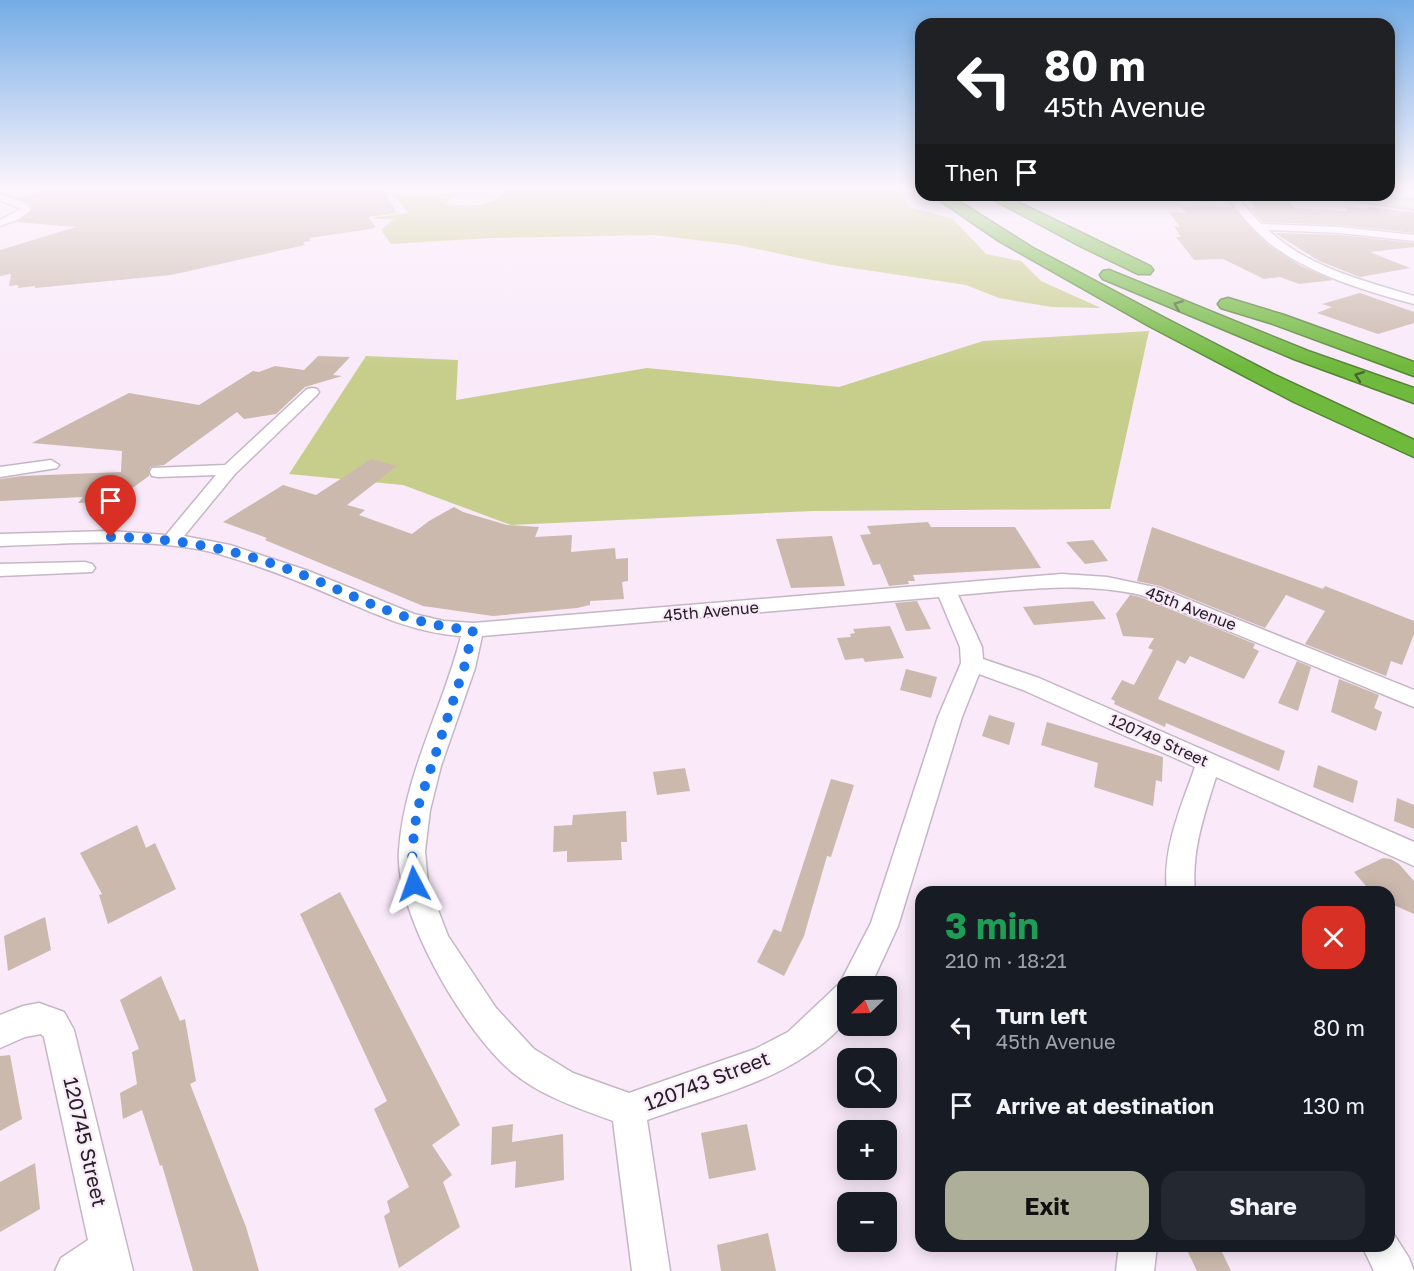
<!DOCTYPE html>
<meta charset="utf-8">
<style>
:root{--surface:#171b24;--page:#242831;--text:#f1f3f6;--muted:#9ea1a6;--accent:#aeaf99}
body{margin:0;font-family:"Golos Text",sans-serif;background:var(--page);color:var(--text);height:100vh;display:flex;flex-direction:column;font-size:22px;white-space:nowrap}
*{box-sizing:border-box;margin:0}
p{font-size:20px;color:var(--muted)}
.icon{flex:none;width:33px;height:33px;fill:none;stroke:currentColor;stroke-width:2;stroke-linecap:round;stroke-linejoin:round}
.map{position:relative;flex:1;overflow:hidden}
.sheet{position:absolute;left:915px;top:886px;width:480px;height:366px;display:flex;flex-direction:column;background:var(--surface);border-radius:18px;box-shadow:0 3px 15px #0003}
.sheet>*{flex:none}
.banner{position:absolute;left:915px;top:18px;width:480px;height:183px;border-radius:18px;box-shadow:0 3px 15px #0003;background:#202124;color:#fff;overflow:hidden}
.needle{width:39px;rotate:247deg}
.buttons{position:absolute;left:837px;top:976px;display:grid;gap:12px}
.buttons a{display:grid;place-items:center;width:60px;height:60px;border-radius:12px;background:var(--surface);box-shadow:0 3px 15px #0003;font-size:30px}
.pin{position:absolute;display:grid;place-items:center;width:51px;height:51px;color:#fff;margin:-62px -26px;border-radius:50% 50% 50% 0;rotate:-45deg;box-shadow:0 0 6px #0007}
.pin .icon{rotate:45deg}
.me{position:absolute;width:66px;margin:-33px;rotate:356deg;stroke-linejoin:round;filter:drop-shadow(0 0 4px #0008)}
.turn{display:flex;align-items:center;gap:21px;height:126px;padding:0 30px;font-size:27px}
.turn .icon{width:78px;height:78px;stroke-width:2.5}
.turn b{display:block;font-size:42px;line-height:51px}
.then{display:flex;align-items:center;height:57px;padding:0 30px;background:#0003;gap:12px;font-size:22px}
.round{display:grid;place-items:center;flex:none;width:63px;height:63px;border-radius:18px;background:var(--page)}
.head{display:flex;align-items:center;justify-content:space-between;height:102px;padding:0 30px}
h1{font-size:36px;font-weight:700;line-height:45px;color:#1e9e55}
.primary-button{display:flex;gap:12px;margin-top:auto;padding:12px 30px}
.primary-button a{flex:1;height:69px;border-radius:18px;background:var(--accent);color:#111;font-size:24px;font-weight:700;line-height:69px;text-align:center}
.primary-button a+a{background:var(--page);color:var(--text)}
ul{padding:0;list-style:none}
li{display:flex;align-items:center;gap:18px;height:78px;padding:0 30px}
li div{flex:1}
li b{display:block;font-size:22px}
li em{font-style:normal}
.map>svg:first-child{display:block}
</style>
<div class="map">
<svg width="1414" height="1271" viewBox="0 0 1414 1271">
<rect width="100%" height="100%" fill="#f9e9f9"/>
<g fill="#c7ce8b">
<path d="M507 189H900L909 207 953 219 986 254 1021 261 1041 281 1101 308 1052 307 999 298 966 285 832 265 738 245 654 235 490 238 391 244 381 230 394 219H373L375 217 409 213 393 194 456 193 445 204C469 206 490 209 507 189Z"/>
<path d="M1149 331 1110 509 813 511 511 525 403 485 289 474 366 356 458 360 456 400 647 368 839 387 983 341Z"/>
</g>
<g fill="#cbb9ad">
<path d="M55 189H301L302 191 383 189 397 213 368 217 376 227 370 229 309 238 311 241 303 242 305 245 171 275 35 288V286L18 288V285L9 286 11 274 0 276V250L76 227 17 222 33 210 28 202 19 198Z"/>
<path d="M1247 198 1287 200 1295 208 1347 211 1345 207 1368 209 1367 207 1414 212V233L1340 225 1262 222 1250 208H1257Z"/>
<path d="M1191 206 1232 207 1268 245 1301 266 1333 280 1299 284 1280 277 1264 279 1223 259 1194 260 1176 237H1181L1174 226 1180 227 1169 212 1186 213 1181 207H1192Z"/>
<path d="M1275 233 1340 235 1414 243V247L1370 252 1410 268 1360 277 1319 261Z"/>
<path d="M1360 293 1414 312V323L1378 334 1317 313 1332 307 1322 304Z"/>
<path d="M318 356 350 357 333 375 342 376 305 387 276 414 244 419 237 412 164 465 150 467 149 476 113 502 78 503 83 497 0 501V479L22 476 121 472 122 451 32 443 129 393 199 405 253 371 259 372 275 366 304 370Z"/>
<path d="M371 459 397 466 347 505 365 510 359 515 412 534 429 521 454 507 463 512 507 525 539 527 535 537 572 535 571 552 615 548 616 559 628 558V581L622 582 624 599 590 601V605L577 608 493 616 423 606 265 540 267 538 223 522 283 485 316 495Z"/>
<path d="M928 522 931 527H1015L1041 568 913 575 915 581H908L909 584 889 586 880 564 873 565 860 535 871 534 867 526Z"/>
<path d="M1152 527 1323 589 1325 586 1414 621V634L1402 665 1391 661 1386 676 1305 644 1325 611 1286 595 1265 628 1160 586 1137 581Z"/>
<path d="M832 536 845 586 791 588 776 539Z"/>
<path d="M1093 540 1108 561 1085 564 1066 542Z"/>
<path d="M1130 595 1140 597 1255 644 1253 648 1259 651 1244 679 1190 656 1185 664 1177 660 1158 699 1285 751 1279 771 1166 723 1165 727 1114 704 1115 701 1111 699 1122 680 1134 685 1153 650 1148 648 1154 638 1123 636 1116 614Z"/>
<path d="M917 601 931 629 906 631 895 603Z"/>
<path d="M1093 601 1106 619 1034 625 1023 607Z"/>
<path d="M890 626 904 658 865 662 863 658 845 660 837 638 851 637 850 634 855 633 853 629Z"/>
<path d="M1297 661 1311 667 1298 711 1278 703Z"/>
<path d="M906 669 937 677 931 698 900 690Z"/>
<path d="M1339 679 1379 695 1374 708 1382 712 1376 731 1331 712Z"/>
<path d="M989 715 1015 723 1009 745 982 736Z"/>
<path d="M1047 722 1163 757 1162 782 1156 780 1153 806 1094 787 1098 763 1041 745Z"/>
<path d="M1318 765 1358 781 1353 803 1313 787Z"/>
<path d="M685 768 690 791 657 795 653 772Z"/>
<path d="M831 779 854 785 831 857 827 856 804 936 784 976 757 962 774 929 781 932Z"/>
<path d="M1397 798 1414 805V829L1394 821Z"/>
<path d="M626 811 627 842H621L622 860 567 862V851L553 852 554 826 572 825 573 815Z"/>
<path d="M137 825 146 848 155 843 176 889 108 924 99 895 102 894 80 853Z"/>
<path d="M1383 858 1391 859 1399 864 1414 881V914L1389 903V892H1365L1366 886 1354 872Z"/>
<path d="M340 892 460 1125 432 1145 452 1175 443 1182 460 1227 399 1268 384 1216 390 1212 387 1201 409 1187 374 1109 387 1101 300 914Z"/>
<path d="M45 917 51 950 8 971 4 936Z"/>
<path d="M161 976 180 1021 185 1019 196 1081 190 1084 246 1227 259 1271H193L162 1165 160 1166 142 1110 123 1119 120 1093 137 1084 132 1052 139 1049 120 1000Z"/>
<path d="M10 1055 22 1119 0 1131V1056Z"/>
<path d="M513 1124 512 1142 563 1134 564 1180 515 1188 516 1161 491 1165 492 1127Z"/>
<path d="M747 1124 756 1170 709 1179 701 1133Z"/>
<path d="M35 1163 40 1209 0 1232V1182Z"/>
<path d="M768 1233 776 1271H721L717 1245Z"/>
<path d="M1185 1246H1219L1231 1271H1197Z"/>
</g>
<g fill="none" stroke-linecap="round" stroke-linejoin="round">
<defs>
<g id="street">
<path d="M0 194 26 203 31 210 19 219 0 226V220L21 209 0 200Z"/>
<path d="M1225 195H1235L1261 224 1340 227 1414 235V241L1340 233 1268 230C1307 267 1364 281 1414 296V304C1365 291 1309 274 1269 243 1253 229 1238 212 1225 195Z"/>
<path d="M312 388 317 389 319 392 317 395 235 474 184 536 230 545 306 570 414 614 444 621 473 623 1062 574 1107 577 1159 588 1414 690V707L1141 595C1079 581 1020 590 958 595L982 647 983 659 1039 678 1414 842V866L1216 777C1204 815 1191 852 1195 892H1167C1162 849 1181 807 1195 767L1023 690 979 674 962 717 898 926 870 987H848V1019C798 1078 717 1095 647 1120L670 1271H632L613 1121C578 1108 541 1096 512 1072 464 1032 394 912 399 850 404 775 443 708 461 636 414 633 373 613 331 595 294 579 257 565 219 554 155 536 67 544 0 546V534L111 531 166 535 216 475 158 477 152 476 150 472 152 468 225 465 307 389ZM939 597 960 647 961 663 938 717 871 923 840 983 788 1032 755 1049 629 1093 573 1073 534 1049 496 1008 448 936 428 884 425 851 430 810 441 766 475 668 482 636Z"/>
<path d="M51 460 59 465 57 468 0 477V467Z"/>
<path d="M85 562 92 564 95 568 92 572 0 576V564Z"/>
<path d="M39 1003 64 1012 74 1030 133 1271H55L61 1258 88 1240 44 1037 41 1034 25 1037 0 1048V1015L23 1006Z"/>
<path d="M1389 1231 1393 1233 1409 1258 1414 1271H1374L1362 1246H1389Z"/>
<path d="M1119 1246H1157L1154 1271H1116Z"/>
</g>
<path id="secondary" d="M1339 195H1371L1414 201V209L1345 199Z"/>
<g id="highway">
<path d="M932 195H949L1033 248 1163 317 1273 374 1414 440V457L1294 402 1149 326 999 241Z"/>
<path d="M985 195H1003L1150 266 1153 270 1150 274H1138L1080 246Z"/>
<path d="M1109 270 1308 351 1414 388V403L1294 359 1103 279 1100 275 1103 271Z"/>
<path d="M1228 298 1284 315 1414 362V376L1270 323 1221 308 1218 304 1221 300Z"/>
</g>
</defs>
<use href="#street" stroke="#c5b6c5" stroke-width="3"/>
<use href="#secondary" stroke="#c5b6c5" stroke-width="4"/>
<use href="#highway" stroke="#558334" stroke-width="3"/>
<use href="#street" fill="#fff" fill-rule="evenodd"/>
<use href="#secondary" fill="#d4eac4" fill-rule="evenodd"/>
<use href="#highway" fill="#6fb93c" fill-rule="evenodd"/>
</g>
<defs><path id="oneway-chevron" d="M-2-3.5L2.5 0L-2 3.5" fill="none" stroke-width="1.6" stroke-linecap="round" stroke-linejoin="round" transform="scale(1.5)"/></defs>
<g stroke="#46652f">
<use href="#oneway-chevron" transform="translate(1178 305) rotate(-158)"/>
<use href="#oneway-chevron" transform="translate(1359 376) rotate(-160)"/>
</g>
<linearGradient id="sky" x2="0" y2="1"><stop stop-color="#74ace6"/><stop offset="0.51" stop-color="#fcf5fc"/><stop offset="1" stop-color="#fcf5fc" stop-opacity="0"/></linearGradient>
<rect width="1414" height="367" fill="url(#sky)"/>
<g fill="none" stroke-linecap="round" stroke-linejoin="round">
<path stroke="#1a73e8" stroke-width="10" stroke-dasharray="0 18" d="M111 537C182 538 242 550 308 577 367 601 407 625 473 630L464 668 417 810 412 851 414 884"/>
</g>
<g text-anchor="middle" stroke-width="4.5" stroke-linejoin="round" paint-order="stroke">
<g font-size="16" fill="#252025" stroke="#f9e9f9">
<text transform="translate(1191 608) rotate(21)" y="6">45th Avenue</text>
<text transform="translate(711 611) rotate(-5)" y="6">45th Avenue</text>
<text transform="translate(1159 740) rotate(24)" y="6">120749 Street</text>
</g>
<g font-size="20" fill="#252025" stroke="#f9e9f9">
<text transform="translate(707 1081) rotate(-21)" y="7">120743 Street</text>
<text transform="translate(85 1142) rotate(77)" y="7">120745 Street</text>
</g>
</g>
</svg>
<div class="buttons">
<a><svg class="needle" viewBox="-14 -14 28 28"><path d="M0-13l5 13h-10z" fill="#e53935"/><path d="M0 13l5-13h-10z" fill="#9ea1a6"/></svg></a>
<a><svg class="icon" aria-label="search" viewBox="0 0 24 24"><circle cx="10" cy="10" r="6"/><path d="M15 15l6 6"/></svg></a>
<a>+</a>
<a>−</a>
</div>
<div class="pin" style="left:111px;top:537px;background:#d93025"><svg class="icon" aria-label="arrive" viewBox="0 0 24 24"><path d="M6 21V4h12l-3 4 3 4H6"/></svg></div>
<svg class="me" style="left:414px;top:884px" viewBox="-20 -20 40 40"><path d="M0-17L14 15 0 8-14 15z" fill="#1a73e8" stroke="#fff" stroke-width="4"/></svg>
<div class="banner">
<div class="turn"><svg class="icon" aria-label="left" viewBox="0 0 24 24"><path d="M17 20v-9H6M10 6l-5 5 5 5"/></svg><div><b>80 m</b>45th Avenue</div></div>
<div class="then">Then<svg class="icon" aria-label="arrive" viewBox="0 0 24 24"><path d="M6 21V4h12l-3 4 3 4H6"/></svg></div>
</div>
<section class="sheet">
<div class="head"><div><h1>3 min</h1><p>210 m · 18:21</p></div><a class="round" style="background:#d93025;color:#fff"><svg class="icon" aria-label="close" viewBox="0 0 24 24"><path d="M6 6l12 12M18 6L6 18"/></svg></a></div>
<ul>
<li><svg class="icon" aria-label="left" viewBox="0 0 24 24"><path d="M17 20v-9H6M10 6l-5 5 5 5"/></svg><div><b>Turn left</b><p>45th Avenue</p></div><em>80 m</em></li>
<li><svg class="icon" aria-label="arrive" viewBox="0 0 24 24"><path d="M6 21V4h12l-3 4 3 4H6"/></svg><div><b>Arrive at destination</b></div><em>130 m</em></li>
</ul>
<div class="primary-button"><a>Exit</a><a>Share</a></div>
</section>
</div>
